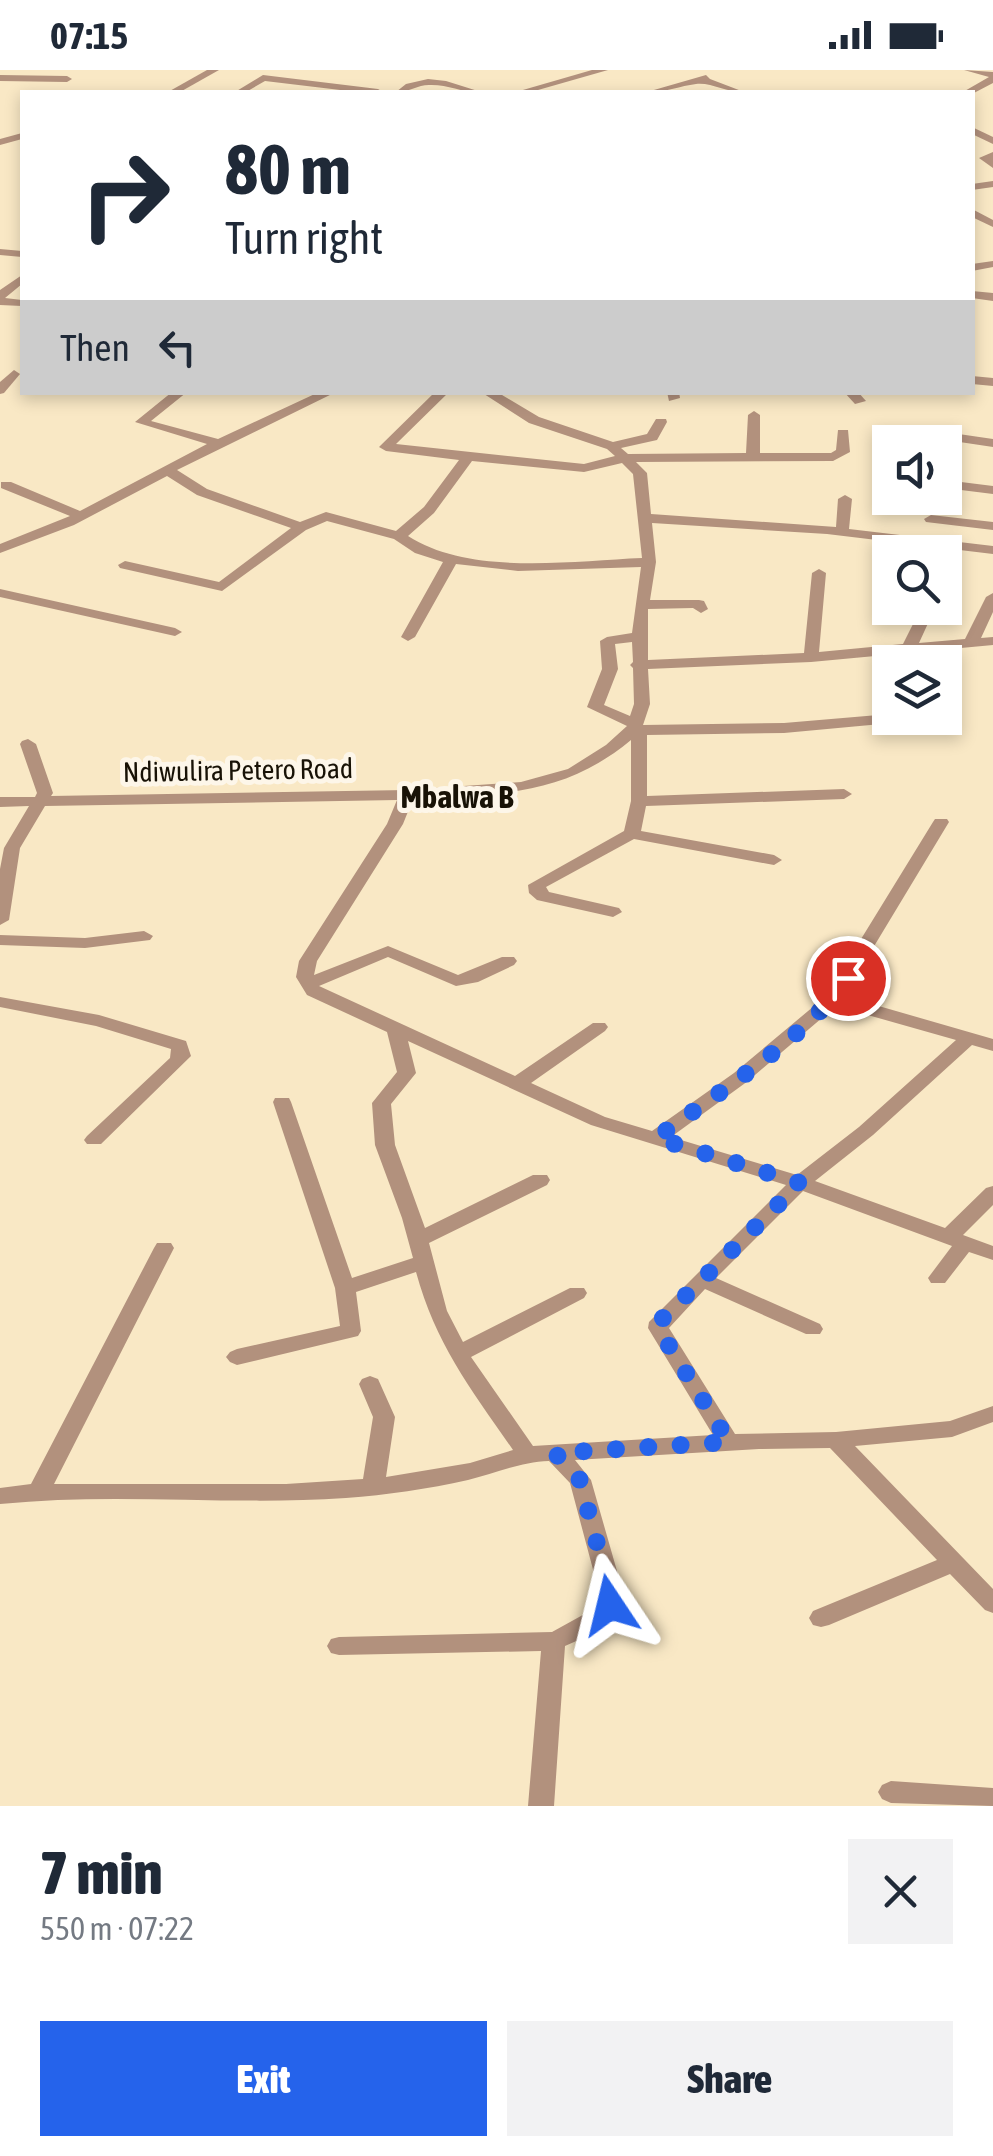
<!DOCTYPE html>
<meta charset="utf-8">
<style>
:root{--surface:#fff;--page:#f2f2f3;--text:#1f2937;--muted:#747a83;--accent:#2563eb}
body{margin:0;font-family:"Asap Condensed",sans-serif;background:var(--page);color:var(--text);height:100vh;display:flex;flex-direction:column;font-size:38px;white-space:nowrap}
*{box-sizing:border-box;margin:0}
p{font-size:32px;color:var(--muted)}
.icon{flex:none;width:55px;height:55px;fill:none;stroke:currentColor;stroke-width:2;stroke-linecap:round;stroke-linejoin:round}
.map{position:relative;height:1736px;overflow:hidden}
.drawer{display:flex;flex-direction:column;background:var(--surface);flex:1}
.drawer>*{flex:none}
.guide{position:absolute;left:20px;top:20px;width:955px;height:305px;border-radius:0px;box-shadow:0 5px 15px #0003;background:#fff;color:var(--text);overflow:hidden}
.fabs{position:absolute;left:872px;top:355px;display:grid;gap:20px}
.fabs a{display:grid;place-items:center;width:90px;height:90px;border-radius:0px;background:var(--surface);box-shadow:0 5px 15px #0003;font-size:50px}
.pin{position:absolute;display:grid;place-items:center;width:85px;height:85px;color:#fff;margin:-42px;border:5px solid #fff;border-radius:50%;box-shadow:0 2px 10px #0007}
.me{position:absolute;width:110px;margin:-55px;rotate:350deg;stroke-linejoin:round;filter:drop-shadow(0 0 8px #0008)}
.turn{display:flex;align-items:center;gap:35px;height:210px;padding:0 40px;font-size:45px}
.turn .icon{width:130px;height:130px;stroke-width:2.5}
.turn b{display:block;font-size:70px;line-height:85px}
.then{display:flex;align-items:center;height:95px;padding:0 40px;background:#0003;gap:20px;font-size:38px}
.round{display:grid;place-items:center;flex:none;width:105px;height:105px;border-radius:0px;background:var(--page)}
.headline{display:flex;align-items:center;justify-content:space-between;height:170px;padding:0 40px}
h1{font-size:60px;font-weight:800;line-height:75px}
.action{display:flex;gap:20px;margin-top:auto;padding:20px 40px}
.action a{flex:1;height:115px;border-radius:0px;background:var(--accent);color:#fff;font-size:40px;font-weight:800;line-height:115px;text-align:center}
.action a+a{background:var(--page);color:var(--text)}
.status{display:flex;justify-content:space-between;align-items:center;height:70px;padding:0 50px;background:var(--surface);direction:ltr}
.status svg{height:28px;fill:currentColor}
.map>svg:first-child{display:block}
</style>
<div class="status"><b>07:15</b><svg viewBox="0 0 49 12"><path d="M0 12V9h3v3zM5 12V6h3v6zM10 12V3h3v9zM15 12V0h3v12zM26 1h20v11H26zM47 4h2v5h-2z"/></svg></div>
<div class="map">
<svg width="993" height="1736" viewBox="0 0 993 1736">
<rect width="100%" height="100%" fill="#f9e8c5"/>
<g fill="none" stroke-linecap="round" stroke-linejoin="round">
<g fill="#b2917d" fill-rule="evenodd">
<path d="M207 0H219L180 22H168Z"/>
<path d="M592 0H608L531 22H516Z"/>
<path d="M964 0 993 2V13L972 24 963 22 989 7Z"/>
<path d="M0 5 67 6 72 9 67 12 0 11Z"/>
<path d="M263 5 378 19 383 22H357L265 11 246 22H235Z"/>
<path d="M706 5 710 9 744 22C728 23 711 12 696 14 679 16 664 23 647 22Z"/>
<path d="M428 9 446 11 481 22C463 23 447 14 429 15 417 15 408 23 396 22L406 14Z"/>
<path d="M972 57 993 67V74L972 64Z"/>
<path d="M22 63V69L0 75V69Z"/>
<path d="M993 82V98L979 88Z"/>
<path d="M993 111V117L972 120V114Z"/>
<path d="M972 139 993 150V157L972 147Z"/>
<path d="M0 179 22 181V187L0 185Z"/>
<path d="M993 191V197L972 201V194Z"/>
<path d="M22 205V214L5 228 22 230V236L0 235V220Z"/>
<path d="M972 221 993 223V231L972 228Z"/>
<path d="M14 300 20 304 4 323 0 324V312Z"/>
<path d="M972 306 993 308V316L972 314Z"/>
<path d="M172 322H187L151 351 218 369 319 322H336L177 400 207 419 300 452 326 442 396 461 424 437 459 390 386 381 379 377 435 322H449L396 374 584 394 615 386 607 379 529 353 481 322H497L539 347 613 372 647 364 656 349H666L667 352 657 370 621 378 628 384 746 383 748 345 754 341 760 345V383H831L836 380 838 360H848L850 382 833 391 636 392 647 403 651 444 836 457 838 429 845 425 852 429 849 459 993 476V484L827 464 652 453 656 492 650 530H699L704 531 708 539 701 543 693 538 648 539V590L804 583 812 503 819 499 826 503 819 582 903 574 921 538H935L919 573 965 569 986 527 993 523V542L981 568 993 567V575L811 592 648 599 650 634 643 655 784 653 890 644V648H900L892 653 784 663 647 665V726L844 719 852 724 844 729 646 736 641 761 774 785 782 790 774 795 634 769 546 817 549 822 619 838 622 842 613 847 537 830 529 823 528 815 624 761 631 731V670C561 728 499 723 413 729L403 754 317 891 314 905 388 876 458 905 502 887H514L517 891 514 895 478 912 456 916 388 887 319 916 515 1006 593 953H605L608 957 605 961 531 1013 605 1047 652 1061 734 1003 826 926 933 752 935 749H947L949 752 844 926 993 969V981L972 975 873 1065 815 1111 945 1158 986 1118 993 1116V1135L963 1165 993 1176V1190L969 1182 945 1213H931L928 1208 952 1176 803 1121 716 1208 820 1254 823 1259 820 1264H806L705 1219 669 1258 735 1364 836 1362 950 1351 993 1336V1352L952 1367 855 1376 993 1519V1543L985 1540 950 1504 829 1555 821 1557 813 1555 809 1548 813 1541 937 1490 830 1378 759 1379 575 1390 591 1410 623 1522C617 1554 593 1564 565 1576L554 1736H528L541 1581 339 1585 331 1583 327 1576 331 1569 339 1567 552 1562 590 1541 597 1533 599 1522 570 1413 549 1391C520 1392 496 1403 468 1410 428 1419 387 1425 346 1428 231 1436 115 1422 0 1434V1418L31 1414 154 1178 157 1173H171L174 1178 54 1414H286L363 1409 373 1347 359 1314 362 1309 370 1306 378 1309 395 1347 386 1407 470 1393 513 1380C471 1319 436 1275 416 1202L356 1222 361 1261 358 1266 237 1295 230 1292 226 1287 230 1282 237 1279 340 1256 335 1218 273 1032 275 1028H289L291 1032 352 1208 413 1188 402 1148 375 1075 372 1033 397 1002 387 962 307 925 296 907 299 891 387 754 397 730 45 736 20 778 9 850 0 855V799L4 778 29 736 0 737V727H35L37 723 20 674 22 671 28 669 36 674 53 723 51 726 407 720 521 712 568 699 606 675 627 656 587 637 602 599 600 571 607 567 632 563 641 497 518 501 456 494 415 567 408 571 401 567 443 492 415 483 394 469 327 451 306 460 222 521 120 498 118 495 125 491 219 512 291 458 197 425 167 406 74 455 0 483V474L70 446 1 418V412H11L80 441 207 374 135 352ZM472 391 584 402 622 393 633 404 642 488C570 491 470 506 408 466L434 443ZM632 572 633 592 630 595 633 598 634 634 630 646 604 635 618 599 615 574ZM836 936 956 970 859 1057 797 1105 671 1067 748 1011ZM408 971 591 1055 786 1115 649 1252 648 1258 713 1365 533 1376 471 1287 584 1228 587 1223 584 1218H570L463 1272 447 1241 429 1173 547 1115 550 1110 547 1105H533L425 1158 395 1075 391 1034 416 1003Z"/>
<path d="M667 322H679L680 328 669 331Z"/>
<path d="M844 322H858L866 331 855 334Z"/>
<path d="M938 361 993 369V377L933 368V362Z"/>
<path d="M945 410 993 416V424L945 418Z"/>
<path d="M931 445 993 452V460L926 452 924 449Z"/>
<path d="M0 519 175 558 182 562 175 566 0 527Z"/>
<path d="M144 861 153 866 150 870 85 878 0 875V865L85 868Z"/>
<path d="M0 927 99 945 186 971 191 986 101 1074H87L84 1070 87 1066 170 988 171 979 96 956 0 937Z"/>
<path d="M891 1711 993 1718V1736L891 1733 882 1729 878 1722 882 1715Z"/>
</g>
</g>
<g fill="none" stroke-linecap="round" stroke-linejoin="round">
<path stroke="#2563eb" stroke-width="18" stroke-dasharray="0 32.4" d="M610 1535V1522L580 1410 555 1383 729 1372 658 1258 659 1252 800 1113 656 1068C716 1024 806 968 848 908"/>
</g>
<g text-anchor="middle" stroke-width="10" stroke-linejoin="round" paint-order="stroke">
<g font-size="28" fill="#181206" stroke="#fdf6e9">
<text transform="translate(238 700) rotate(-1)" y="10">Ndiwulira Petero Road</text>
</g>
<g font-size="32" font-weight="bold" fill="#181206" stroke="#fdf6e9">
<text x="457" y="738">Mbalwa B</text>
</g>
</g>
</svg>
<div class="fabs">
<a><svg class="icon" aria-label="sound" viewBox="0 0 24 24"><path d="M4 9h4l5-4v14l-5-4H4zM17 9q2 3 0 6"/></svg></a>
<a><svg class="icon" aria-label="search" viewBox="0 0 24 24"><circle cx="10" cy="10" r="6"/><path d="M15 15l6 6"/></svg></a>
<a><svg class="icon" aria-label="layers" viewBox="0 0 24 24"><path d="M12 4l9 5-9 5-9-5zM3 14l9 5 9-5"/></svg></a>
</div>
<div class="pin" style="left:848px;top:908px;background:#d93025"><svg class="icon" aria-label="arrive" viewBox="0 0 24 24"><path d="M6 21V4h12l-3 4 3 4H6"/></svg></div>
<svg class="me" style="left:610px;top:1535px" viewBox="-20 -20 40 40"><path d="M0-17L14 15 0 8-14 15z" fill="#2563eb" stroke="#fff" stroke-width="4"/></svg>
<div class="guide">
<div class="turn"><svg class="icon" aria-label="right" viewBox="0 0 24 24"><path d="M7 20v-9h11M14 6l5 5-5 5"/></svg><div><b>80 m</b>Turn right</div></div>
<div class="then">Then<svg class="icon" aria-label="left" viewBox="0 0 24 24"><path d="M17 20v-9H6M10 6l-5 5 5 5"/></svg></div>
</div>
</div>
<section class="drawer">
<div class="headline"><div><h1>7 min</h1><p>550 m · 07:22</p></div><a class="round"><svg class="icon" aria-label="close" viewBox="0 0 24 24"><path d="M6 6l12 12M18 6L6 18"/></svg></a></div>
<div class="action"><a>Exit</a><a>Share</a></div>
</section>
